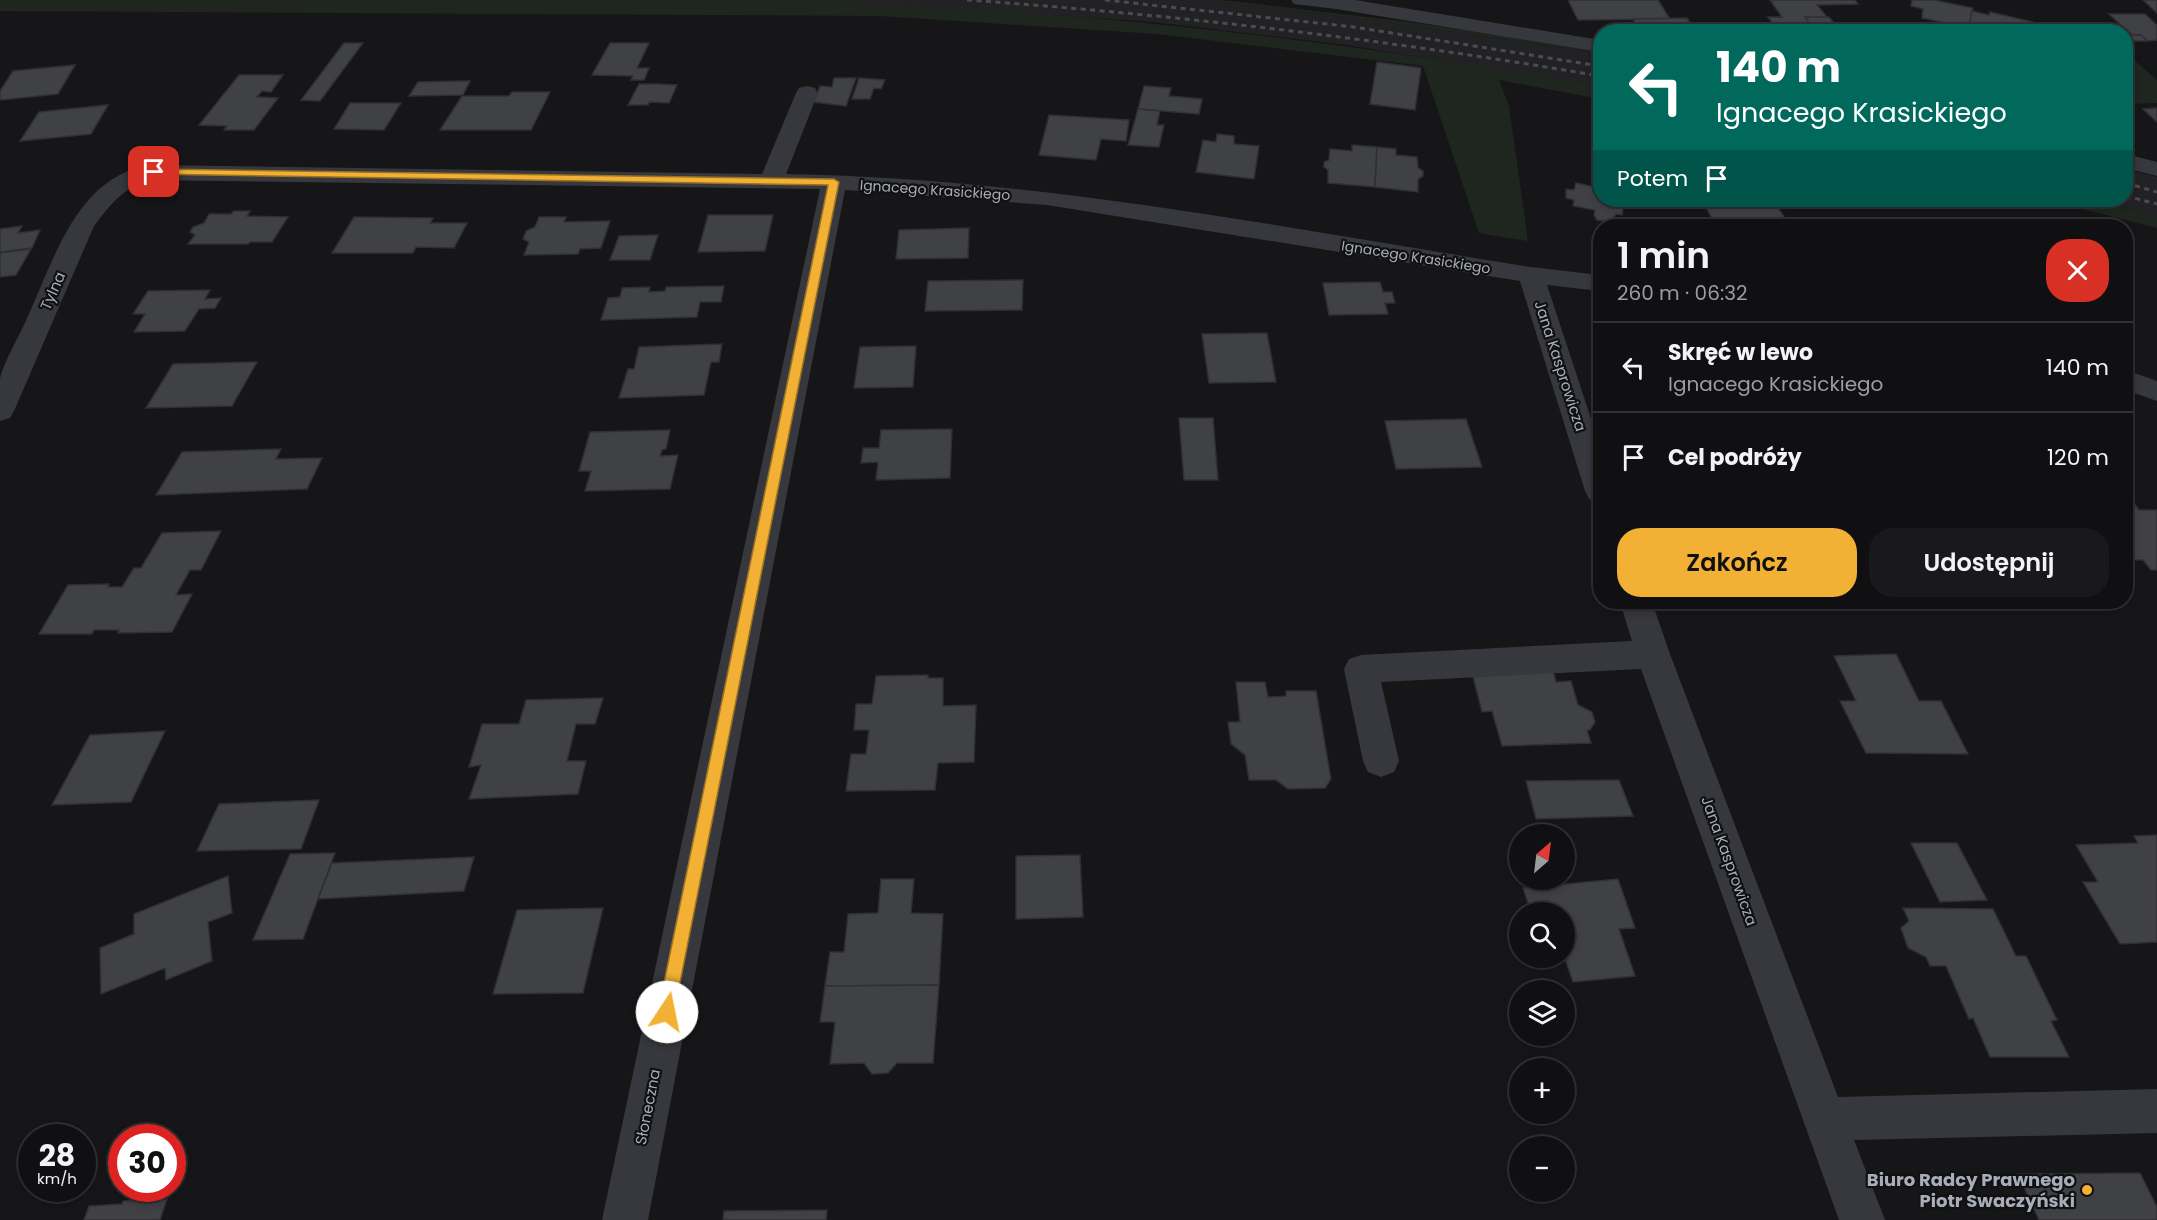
<!DOCTYPE html>
<html lang="pl">
<meta charset="utf-8">
<style>
:root{--surface:#101012;--page:#19191b;--text:#f1f3f6;--muted:#9c9d9f;--line:#303032;--accent:#f2b134}
body{margin:0;font-family:Poppins,sans-serif;background:var(--page);color:var(--text);height:100vh;display:flex;flex-direction:column;font-size:22px;white-space:nowrap}
*{box-sizing:border-box;margin:0}
p{font-size:20px;color:var(--muted)}
.icon{flex:none;width:33px;height:33px;fill:none;stroke:currentColor;stroke-width:2;stroke-linecap:round;stroke-linejoin:round}
.map{position:relative;flex:1;overflow:hidden}
.details{position:absolute;left:1593px;top:219px;width:540px;height:390px;display:flex;flex-direction:column;background:var(--surface);border-radius:24px;box-shadow:0 3px 9px #0003,0 0 0 2px var(--line)}
.details>*{flex:none}
.guide{position:absolute;left:1593px;top:24px;width:540px;height:183px;border-radius:24px;box-shadow:0 3px 9px #0003,0 0 0 2px var(--line);background:#00695c;color:#fff;overflow:hidden}
.needle{width:39px;rotate:28deg}
.fabs{position:absolute;left:1509px;top:824px;display:grid;gap:12px}
.fabs a{display:grid;place-items:center;width:66px;height:66px;border-radius:50%;background:var(--surface);box-shadow:0 3px 9px #0003,0 0 0 2px var(--line);font-size:30px}
.speed{position:absolute;left:18px;top:1124px;display:flex;gap:12px;font-size:30px;font-weight:700;text-align:center}
.speed>*{display:grid;place-content:center;width:78px;height:78px;border-radius:50%;background:var(--surface);box-shadow:0 3px 9px #0003,0 0 0 2px var(--line);line-height:1}
.speed small{font-size:15px;font-weight:400}
.speed .limit{border:9px solid #d22;background:#fff;color:#111}
.pin{position:absolute;display:grid;place-items:center;width:51px;height:51px;color:#fff;margin:-26px;border-radius:12px;box-shadow:0 3px 9px #0006}
.me{position:absolute;width:66px;margin:-33px;rotate:11deg;stroke-linejoin:round;filter:drop-shadow(0 0 4px #0008)}
.turn{display:flex;align-items:center;gap:21px;height:126px;padding:0 24px;font-size:27px}
.turn .icon{width:78px;height:78px;stroke-width:2.5}
.turn b{display:block;font-size:42px;line-height:51px}
.then{display:flex;align-items:center;height:57px;padding:0 24px;background:#0003;gap:12px;font-size:22px}
.round{display:grid;place-items:center;flex:none;width:63px;height:63px;border-radius:24px;background:var(--page)}
.head{display:flex;align-items:center;justify-content:space-between;height:102px;padding:0 24px}
h1{font-size:36px;font-weight:600;line-height:45px}
.primary-button{display:flex;gap:12px;margin-top:auto;padding:12px 24px}
.primary-button a{flex:1;height:69px;border-radius:24px;background:var(--accent);color:#111;font-size:24px;font-weight:600;line-height:69px;text-align:center}
.primary-button a+a{background:var(--page);color:var(--text)}
ul{padding:0;list-style:none}
li{display:flex;align-items:center;gap:18px;height:90px;padding:0 24px;border-top:2px solid var(--line)}
li div{flex:1}
li b{display:block;font-size:22px}
li em{font-style:normal}
.map>svg:first-child{display:block}
</style>
<div class="map">
<svg width="2157" height="1220" viewBox="0 0 2157 1220">
<rect width="100%" height="100%" fill="#161618"/>
<g fill="#222225">
<path d="M550 0H1200L1363 19 1600 53V86L1347 45 1153 22 899 5Z"/>
<path d="M2126 169 2157 177V216L2096 200H2126Z"/>
</g>
<g fill="#1e261f">
<path d="M0 0C169 0 339 0 508 0 640 0 772 0 904 5 1138 17 1369 45 1600 86V99L1499 80 1509 106 1528 241 1479 233 1423 66 1157 34 879 16 0 11Z"/>
<path d="M1200 0H1221C1348 14 1475 29 1600 51V53L1363 19Z"/>
<path d="M2126 53 2157 80V103L2126 104Z"/>
<path d="M2048 200H2096L2157 216V228Z"/>
</g>
<g fill="#404145" stroke="#303034" stroke-width="1.5">
<path d="M1568 0H1658L1670 19 1578 20Z"/>
<path d="M1770 0H1855L1858 4 1817 5 1827 17H1805L1816 32H1779L1768 17H1782Z"/>
<path d="M1912 0H1934L1973 8 1969 28 1922 18 1923 9 1911 6Z"/>
<path d="M2143 0H2157V13Z"/>
<path d="M1972 11 1989 15 1990 12 2033 22 2032 32H1968Z"/>
<path d="M2109 14H2145L2157 25V40L2147 41 2141 35H2132Z"/>
<path d="M1805 17H1829L1841 32H1816Z"/>
<path d="M1687 18 1696 32H1640L1633 19Z"/>
<path d="M2119 24 2132 35H2141L2147 41H2126V32H2046L2040 25Z"/>
<path d="M344 43H363L320 101 301 100Z"/>
<path d="M610 43H649L637 68H649L644 80H631L633 76 592 75Z"/>
<path d="M1377 62 1421 68 1415 110 1370 104Z"/>
<path d="M75 65 58 94 0 100V91L13 71Z"/>
<path d="M239 75H283L271 92 262 91 257 97 278 98 254 130H224L227 126 199 125Z"/>
<path d="M834 78H856L846 106 814 102 820 86 832 87Z"/>
<path d="M859 78 885 80 881 89 874 88 870 99H852Z"/>
<path d="M460 81H470L463 95 409 96 418 82Z"/>
<path d="M639 84H658L677 85 669 103 649 102 648 105H628Z"/>
<path d="M1144 86 1171 88 1169 96 1202 99 1199 114 1138 109Z"/>
<path d="M512 92H550L531 130H440L462 96H509Z"/>
<path d="M350 103H401L384 130 334 129Z"/>
<path d="M108 105 91 134 20 141 39 112Z"/>
<path d="M2157 108V122L2143 109Z"/>
<path d="M1138 109 1160 111 1157 125H1164L1159 147 1128 145Z"/>
<path d="M1049 115 1129 120 1126 141 1101 139 1096 160 1039 155Z"/>
<path d="M1217 134 1234 136V144L1259 146 1254 179 1196 172 1203 140 1216 142Z"/>
<path d="M1352 145 1377 147 1375 187 1328 183V170L1324 167V162L1329 160 1330 149 1352 151Z"/>
<path d="M1377 147 1396 149V155L1417 157 1418 168 1423 171V176L1418 179V192L1375 187Z"/>
<path d="M1576 183 1600 188V200H1624L1622 215 1616 214 1611 222 1597 220 1594 215 1595 210 1573 206 1574 200 1566 198V189L1574 190Z"/>
<path d="M1702 200H1773L1790 226H1716Z"/>
<path d="M234 211H250L247 216 288 217 272 242H250L248 244H188L195 235 190 232 193 227 204 223 209 214H231Z"/>
<path d="M708 215H773L765 251 698 252Z"/>
<path d="M354 217 433 218 430 223H467L454 248 416 247 413 253H332Z"/>
<path d="M539 217H566L564 222 610 221 601 248 580 249 578 254 524 255 529 242 523 239 526 231 535 227Z"/>
<path d="M22 226 18 233 40 230 32 248 0 252V229Z"/>
<path d="M969 228 968 258 896 259 899 230Z"/>
<path d="M658 235 650 260H610L619 236Z"/>
<path d="M31 249 16 275 0 277V253Z"/>
<path d="M1023 280 1022 310 925 311 928 281Z"/>
<path d="M1380 282 1383 292H1392L1395 303H1385L1388 314 1329 315 1323 283Z"/>
<path d="M724 286 721 302H700L697 317 601 320 608 298 620 297 622 288 650 287 649 292 665 291 666 287Z"/>
<path d="M210 290 205 299 221 298 215 308 199 309 185 331 134 332 145 314H133L148 291Z"/>
<path d="M1267 333 1276 382 1209 383 1202 334Z"/>
<path d="M722 344 719 362H711L704 395 619 398 628 369H634L639 347Z"/>
<path d="M916 346 913 387 854 388 860 347Z"/>
<path d="M257 362 232 406 146 408 173 364Z"/>
<path d="M1179 418H1213L1218 480H1184Z"/>
<path d="M1466 419 1482 467 1396 469 1385 421Z"/>
<path d="M952 429 950 478 876 480 878 462 861 463 863 448H879L881 430Z"/>
<path d="M670 430 666 449 662 450 660 456 678 455 670 489 585 491 591 471H579L590 432Z"/>
<path d="M281 449 276 459 322 458 307 489 156 495 182 452Z"/>
<path d="M2126 496H2129L2139 510H2157V570H2151L2143 560H2126Z"/>
<path d="M221 531 201 570H190L176 595 192 594 172 632 118 633 119 630H94L92 634H39L68 585 109 584 108 587H122L134 568H141L162 533Z"/>
<path d="M1767 602H1856L1768 604Z"/>
<path d="M1896 654 1919 701H1941L1968 754 1866 753 1840 701H1856L1834 656Z"/>
<path d="M1553 670 1556 682 1571 681 1578 705 1592 712 1595 722 1590 730H1587L1591 743 1502 746 1492 711 1482 712 1472 672Z"/>
<path d="M928 675V678H943V706L976 705 974 762 938 763 935 790 846 791 851 754H866L869 730H854L856 704H872L876 676Z"/>
<path d="M1236 682H1265L1268 697 1286 696V691H1316L1331 779 1325 788 1288 789 1276 780H1249L1245 755 1231 744 1228 722H1240Z"/>
<path d="M603 698 595 724H576L567 761H586L578 794 469 799 481 765 469 767 482 724H519L526 700Z"/>
<path d="M165 731 131 802 52 805 90 735Z"/>
<path d="M1619 780 1633 816 1536 819 1526 781Z"/>
<path d="M319 800 301 849 197 851 219 804Z"/>
<path d="M2157 835V942L2120 944 2083 882H2098L2076 845 2138 843 2134 836Z"/>
<path d="M1911 843H1957L1987 900 1940 902Z"/>
<path d="M335 853 303 939 253 940 290 854Z"/>
<path d="M1080 855 1083 917 1016 919V856Z"/>
<path d="M474 857 464 891 318 899 332 863Z"/>
<path d="M228 876 232 913 208 922 212 961 166 980 165 968 101 994 100 948 134 934V914Z"/>
<path d="M881 879H914L911 913 943 914 939 985 825 986 830 952H844L848 914 878 913Z"/>
<path d="M1618 879 1635 928 1619 929 1635 976 1573 982 1564 956V912H1531L1523 888Z"/>
<path d="M603 908 583 993 493 994 517 910Z"/>
<path d="M1903 908 1993 909 2016 956H2026L2057 1020 2051 1021 2069 1057H1990L1973 1018 1969 1019 1946 966H1930L1926 957 1908 948 1901 928 1909 921Z"/>
<path d="M939 985 933 1063H897L888 1073 872 1074 864 1063 830 1064 835 1022H820L825 986Z"/>
<path d="M2140 1173 2157 1207V1220H2039L2018 1174Z"/>
<path d="M167 1199 160 1220H84L89 1206 122 1204 123 1201Z"/>
<path d="M827 1210 826 1220H723L724 1211Z"/>
</g>
<g fill="none" stroke-linecap="round" stroke-linejoin="round">
<g fill="#37383d" fill-rule="evenodd">
<path d="M1291 0H1355L1600 40V52L1336 9 1294 4Z"/>
<path d="M807 86 815 88 818 93 786 174C1036 178 1284 228 1531 267L1600 275V291L1547 285 1600 446V502L1589 499 1585 491 1520 281 1047 205 845 190 648 1220H602L820 189 148 180C121 190 111 204 94 226L14 411 10 418 0 421C0 408 0 392 0 379 3 363 21 333 28 316 55 257 79 172 154 165L762 174 796 93 799 88Z"/>
<path d="M2126 154 2157 162V176L2126 168Z"/>
<path d="M2126 370 2157 381V401L2126 390Z"/>
<path d="M1620 602H1652L1670 654 1838 1097 2157 1089V1133L1854 1140 1885 1220H1839L1641 669 1381 682 1399 761 1394 772 1381 777 1368 772 1363 761 1344 669 1349 659 1361 655 1632 641Z"/>
</g>
<g stroke="#4a4c52" stroke-width="3" stroke-dasharray="5 4.5" stroke-linecap="butt">
<path d="M967 0C1179 15 1390 40 1600 76"/>
<path d="M1105 0 1354 27 1600 66"/>
<path d="M2126 183 2157 192"/>
<path d="M2126 196 2157 204"/>
</g>
</g>
<path fill="#f2b134" stroke="#9d7322" stroke-width="1.5" d="M154 169 834 179 839 182 673 1018 667 1021 661 1018 658 1012 828 185 151 174V170Z"/>
<circle fill="#f2b134" stroke="#111113" stroke-width="2" cx="2087" cy="1190" r="6"/>
<g text-anchor="middle" stroke-width="4.5" stroke-linejoin="round" paint-order="stroke">
<g font-size="14" fill="#a8adb8" stroke="#111113">
<text transform="translate(935 190) rotate(4)" y="5">Ignacego Krasickiego</text>
<text transform="translate(1416 257) rotate(9)" y="5">Ignacego Krasickiego</text>
</g>
<g font-size="15" fill="#a8adb8" stroke="#111113">
<text transform="translate(53 291) rotate(-66)" y="5">Tylna</text>
<text transform="translate(1560 366) rotate(72)" y="5">Jana Kasprowicza</text>
<text transform="translate(1729 861) rotate(70)" y="5">Jana Kasprowicza</text>
<text transform="translate(648 1107) rotate(-79)" y="5">Słoneczna</text>
</g>
<g font-size="18" font-weight="bold" fill="#a8adb8" stroke="#111113" text-anchor="end">
<text x="2075" y="1186">Biuro Radcy Prawnego<tspan x="2075" dy="21">Piotr Swaczyński</tspan></text>
</g>
</g>
</svg>
<div class="fabs">
<a><svg class="needle" viewBox="-14 -14 28 28"><path d="M0-13l5 13h-10z" fill="#e53935"/><path d="M0 13l5-13h-10z" fill="#9c9d9f"/></svg></a>
<a><svg class="icon" aria-label="search" viewBox="0 0 24 24"><circle cx="10" cy="10" r="6"/><path d="M15 15l6 6"/></svg></a>
<a><svg class="icon" aria-label="layers" viewBox="0 0 24 24"><path d="M12 4l9 5-9 5-9-5zM3 14l9 5 9-5"/></svg></a>
<a>+</a>
<a>−</a>
</div>
<div class="speed"><div>28<small>km/h</small></div><div class="limit">30</div></div>
<div class="pin" style="left:154px;top:172px;background:#d93025"><svg class="icon" aria-label="arrive" viewBox="0 0 24 24"><path d="M6 21V4h12l-3 4 3 4H6"/></svg></div>
<svg class="me" style="left:667px;top:1012px" viewBox="-20 -20 40 40"><circle r="19" fill="#fff"/><path d="M0-13L10 11 0 6-10 11z" fill="#f2b134"/></svg>
<div class="guide">
<div class="turn"><svg class="icon" aria-label="left" viewBox="0 0 24 24"><path d="M17 20v-9H6M10 6l-5 5 5 5"/></svg><div><b>140 m</b>Ignacego Krasickiego</div></div>
<div class="then">Potem<svg class="icon" aria-label="arrive" viewBox="0 0 24 24"><path d="M6 21V4h12l-3 4 3 4H6"/></svg></div>
</div>
<section class="details">
<div class="head"><div><h1>1 min</h1><p>260 m · 06:32</p></div><a class="round" style="background:#d93025;color:#fff"><svg class="icon" aria-label="close" viewBox="0 0 24 24"><path d="M6 6l12 12M18 6L6 18"/></svg></a></div>
<ul>
<li><svg class="icon" aria-label="left" viewBox="0 0 24 24"><path d="M17 20v-9H6M10 6l-5 5 5 5"/></svg><div><b>Skręć w lewo</b><p>Ignacego Krasickiego</p></div><em>140 m</em></li>
<li><svg class="icon" aria-label="arrive" viewBox="0 0 24 24"><path d="M6 21V4h12l-3 4 3 4H6"/></svg><div><b>Cel podróży</b></div><em>120 m</em></li>
</ul>
<div class="primary-button"><a>Zakończ</a><a>Udostępnij</a></div>
</section>
</div>
